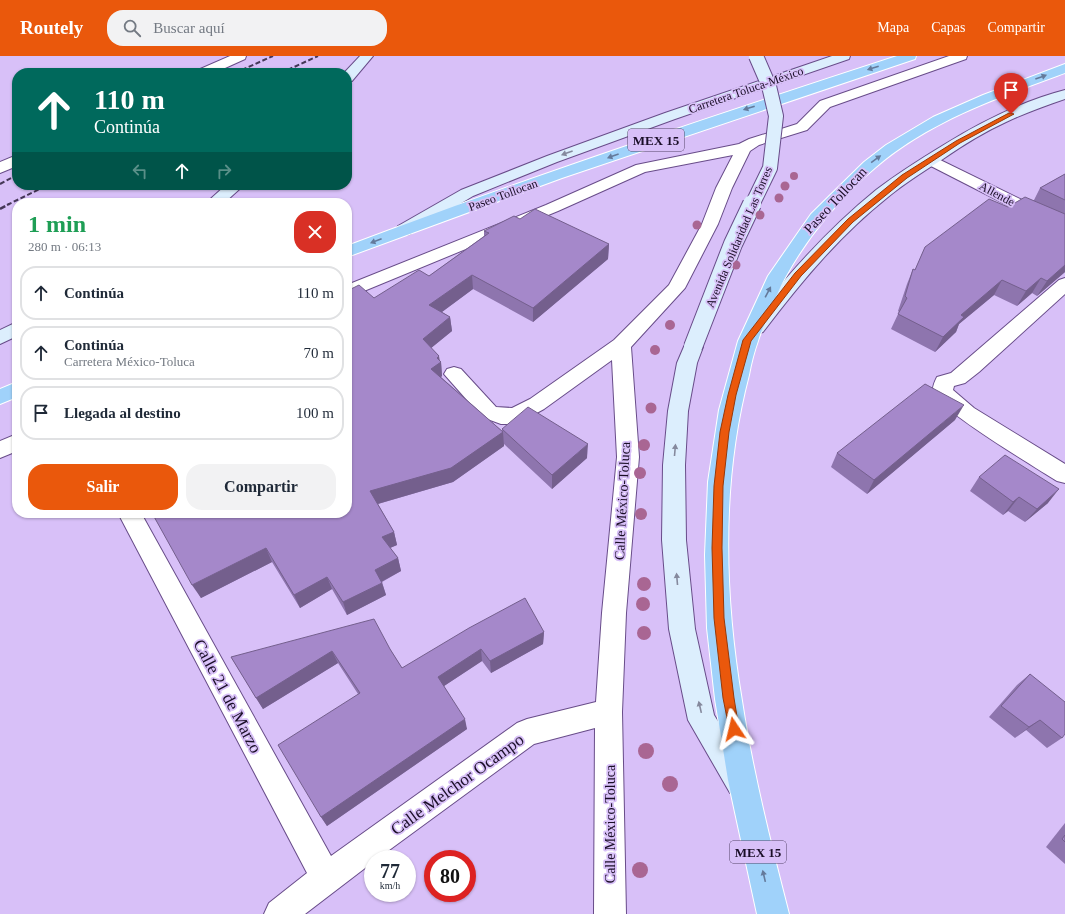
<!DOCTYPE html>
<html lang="es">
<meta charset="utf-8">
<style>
:root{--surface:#fff;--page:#f2f2f3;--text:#1f2937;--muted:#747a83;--line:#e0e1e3;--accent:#ea580c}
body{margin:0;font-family:"Times New Roman",serif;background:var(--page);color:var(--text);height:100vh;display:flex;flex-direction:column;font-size:15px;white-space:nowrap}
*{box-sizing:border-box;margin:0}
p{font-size:13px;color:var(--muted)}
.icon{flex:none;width:22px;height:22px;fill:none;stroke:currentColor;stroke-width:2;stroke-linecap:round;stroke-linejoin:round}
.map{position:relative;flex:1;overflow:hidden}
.details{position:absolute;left:12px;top:142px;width:340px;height:320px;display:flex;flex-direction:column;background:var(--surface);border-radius:16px;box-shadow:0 1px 3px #0004}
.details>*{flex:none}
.guide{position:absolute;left:12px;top:12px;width:340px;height:122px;border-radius:16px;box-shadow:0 1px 3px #0004;background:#00695c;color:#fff;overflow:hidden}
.speed{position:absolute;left:364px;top:794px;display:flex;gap:8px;font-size:20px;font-weight:700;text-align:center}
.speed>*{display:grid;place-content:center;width:52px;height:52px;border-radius:50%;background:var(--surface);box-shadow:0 1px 3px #0004;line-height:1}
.speed small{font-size:10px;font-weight:400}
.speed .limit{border:6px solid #d22;background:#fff;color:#111}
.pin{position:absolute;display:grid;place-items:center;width:34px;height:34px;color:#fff;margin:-41px -17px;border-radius:50% 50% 50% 0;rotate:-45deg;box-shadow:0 0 4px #0007}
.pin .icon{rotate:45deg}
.me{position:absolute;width:44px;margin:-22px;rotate:350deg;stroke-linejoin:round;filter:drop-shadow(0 0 3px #0008)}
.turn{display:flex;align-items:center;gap:14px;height:84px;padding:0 16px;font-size:18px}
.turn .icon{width:52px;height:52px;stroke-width:2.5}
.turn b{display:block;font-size:28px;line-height:34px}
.lanes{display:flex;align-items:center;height:38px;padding:0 16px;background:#0003;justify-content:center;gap:20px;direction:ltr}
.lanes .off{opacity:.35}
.round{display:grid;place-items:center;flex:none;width:42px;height:42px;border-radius:16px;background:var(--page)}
.summary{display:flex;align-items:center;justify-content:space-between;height:68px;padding:0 16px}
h1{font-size:24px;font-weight:700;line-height:30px;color:#1e9e55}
.cta{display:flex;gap:8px;margin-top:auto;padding:8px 16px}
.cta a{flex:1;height:46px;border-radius:16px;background:var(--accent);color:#fff;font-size:16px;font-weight:700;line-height:46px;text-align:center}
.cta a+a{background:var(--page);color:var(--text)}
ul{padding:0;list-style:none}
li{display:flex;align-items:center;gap:12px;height:54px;margin:0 8px 6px;padding:0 8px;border:2px solid var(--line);border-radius:16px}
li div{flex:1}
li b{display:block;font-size:15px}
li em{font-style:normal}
header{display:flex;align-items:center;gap:24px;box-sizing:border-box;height:56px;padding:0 20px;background:var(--accent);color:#fff}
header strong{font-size:19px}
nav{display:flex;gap:22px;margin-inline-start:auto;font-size:14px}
.search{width:280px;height:36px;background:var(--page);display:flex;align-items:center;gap:10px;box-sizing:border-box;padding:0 14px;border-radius:16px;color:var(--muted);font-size:15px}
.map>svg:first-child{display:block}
</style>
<header>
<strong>Routely</strong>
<div class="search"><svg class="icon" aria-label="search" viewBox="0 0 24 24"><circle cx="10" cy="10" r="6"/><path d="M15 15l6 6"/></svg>Buscar aquí</div>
<nav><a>Mapa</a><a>Capas</a><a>Compartir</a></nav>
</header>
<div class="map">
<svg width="1065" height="858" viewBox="0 0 1065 858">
<rect width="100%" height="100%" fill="#d8c0f8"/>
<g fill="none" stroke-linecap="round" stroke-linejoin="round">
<defs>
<g id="minor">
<path d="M230 0H246L245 3 214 17H196L198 14Z"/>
<path d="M949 0H967L966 3 830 51 807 74 759 89 750 95 732 132 718 168 685 232 631 291 639 401 626 557 622 656 626 858H594L595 672 534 688 377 803H373V806L305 858H264L269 847 307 817 118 457H141L331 800 517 667 527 663 596 646 602 557 617 401 612 304 544 353 522 365 515 368H501L482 361 444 318 447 313 454 311 461 313 496 351 512 352 530 343 614 284 669 229 702 168 716 132 733 99 645 116 558 155 347 242V229L546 149 636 109 739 88 749 83 797 68 820 45Z"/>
<path d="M17 99V110L0 117V106Z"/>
<path d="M930 99 1065 165V176L1017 154 925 107 922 104 925 101Z"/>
<path d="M1065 222V238L979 316 965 327 954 330 953 334 974 352 1065 408V427L1057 425C1038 413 936 352 933 336 932 331 935 325 937 321L951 317 1059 224Z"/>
<path d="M17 378V395L0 402V385Z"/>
</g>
<g id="secondary">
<path d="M360 0H373L352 25 347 26V17H344Z"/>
<path d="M832 0H850L849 3 675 63 557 106 473 140 410 178 404 179 398 178 396 174 398 170 461 134 547 100 665 57Z"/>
<path d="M1065 34V43C1045 50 1025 57 1006 66 984 76 963 89 943 103 924 115 905 127 888 141 839 180 800 227 763 276L756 278 749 276 747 272 749 268C787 219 828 173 876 134 897 118 919 104 942 90 979 67 1022 45 1065 34Z"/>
<path d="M226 129H244L224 147H206Z"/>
<path d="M17 266V280L0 288V274Z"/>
<path d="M693 285 700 286 703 291 697 307 688 355 685 409 686 484 695 573 714 659 750 717 754 727 750 737 740 741 730 737 688 664 669 573 662 484 663 409 668 355 677 307 686 286Z"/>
</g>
<g id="trunk">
<path d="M897 0H916L915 3 562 122 347 201V190C529 121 713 60 897 0Z"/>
<path d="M1065 8V17C999 41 930 65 876 111 841 140 808 180 786 220 780 230 776 241 772 252 767 263 761 274 758 285 754 296 751 308 749 319 721 425 724 538 742 645 753 717 771 788 789 858H757L728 724 715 643 707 572 705 499 708 426 719 354 738 285 768 220 811 158 864 106 886 89 933 61 983 39Z"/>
<path d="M17 326V341L0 348V333Z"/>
</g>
</defs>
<use href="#minor" stroke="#684c89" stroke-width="2"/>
<use href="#secondary" stroke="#684c89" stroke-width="2"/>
<use href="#trunk" stroke="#fff" stroke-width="2"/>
<use href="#minor" fill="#fff" fill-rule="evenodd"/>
<use href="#secondary" fill="#dceefd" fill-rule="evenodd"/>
<use href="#trunk" fill="#a0d2fa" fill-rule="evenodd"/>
<g stroke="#453757" stroke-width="2" stroke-dasharray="5 2.5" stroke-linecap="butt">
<path d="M235 17 273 0"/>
<path d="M281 17 318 0"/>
<path d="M0 128 17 119"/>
<path d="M7 149 48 129"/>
</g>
<path stroke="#453757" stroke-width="2.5" stroke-dasharray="6 3.5" stroke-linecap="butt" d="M0 153 9 148"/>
<defs>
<path id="secondary-bridge-far1" d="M752 149 770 112 776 60 769 30 756 0"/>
<path id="secondary-bridge" d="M693 291 733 188 752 148"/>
</defs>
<use href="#secondary-bridge-far1" stroke="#684c89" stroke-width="16" stroke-linecap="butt"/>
<use href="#secondary-bridge" stroke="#684c89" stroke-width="20" stroke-linecap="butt"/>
<use href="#secondary-bridge-far1" stroke="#dceefd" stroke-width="14"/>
<use href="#secondary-bridge" stroke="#dceefd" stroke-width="18"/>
</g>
<g fill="#a96693">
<circle cx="794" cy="120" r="4"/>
<circle cx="785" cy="130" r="4.5"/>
<circle cx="779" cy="142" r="4.5"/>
<circle cx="760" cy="159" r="4.5"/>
<circle cx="697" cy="169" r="4.5"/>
<circle cx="736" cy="209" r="4.5"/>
<circle cx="670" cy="269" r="5"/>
<circle cx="655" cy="294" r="5"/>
<circle cx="651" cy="352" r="5.5"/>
<circle cx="644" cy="389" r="6"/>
<circle cx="640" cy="417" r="6"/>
<circle cx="641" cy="458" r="6"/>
<circle cx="644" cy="528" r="7"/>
<circle cx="643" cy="548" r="7"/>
<circle cx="644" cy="577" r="7"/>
<circle cx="646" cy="695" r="8"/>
<circle cx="670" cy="728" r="8"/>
<circle cx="640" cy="814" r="8"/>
</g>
<g fill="#8e75ae">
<path d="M1065 118V216L1037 240 1032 237 1017 250 994 239 959 268 956 276 935 296 891 273 899 256 898 255 907 228 913 213 915 214 925 191 1008 151 1034 144 1040 132Z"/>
<path d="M520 163 609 188 608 203 533 266 473 233 442 256 450 261 452 275 431 292 441 306 442 320 441 321 502 375V373L587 402 552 433 504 388V390L453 426 378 448 394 476 397 489 390 492 398 502 401 515 382 526 386 539 347 559 332 533 300 552 272 506 201 542 155 462H154L151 457H347L429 220 484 180V175Z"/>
<path d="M955 364 867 438 831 411 837 397Z"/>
<path d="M979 421 1048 447 1025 466 1008 455 1003 459 970 435Z"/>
<path d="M544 576 543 588 491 617 482 605 444 630 467 673 327 770 321 761 358 638 338 607 263 653 231 601 390 593 402 612Z"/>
<path d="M1030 618 1062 682 1047 692 1026 674 1015 682 989 661 1017 629Z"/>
<path d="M1065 767V808L1046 791Z"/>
</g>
<g fill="#745f8d">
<path d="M609 188 608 203 533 266V252Z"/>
<path d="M1065 209V216L1037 240 1047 225Z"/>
<path d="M472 219 473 233 431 264 429 249Z"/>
<path d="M1041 222 1032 237 1017 250 1026 235Z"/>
<path d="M1002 224 994 239 959 268 956 276 935 296 943 281 961 259Z"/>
<path d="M450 261 452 275 425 297 423 283Z"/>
<path d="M439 300 440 306H441L442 320 433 327 431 313 437 302Z"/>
<path d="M964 349 955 364 867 438 874 424Z"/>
<path d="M503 376 504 390 453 426 374 449 370 435Z"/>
<path d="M588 388 587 402 552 433V419Z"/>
<path d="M1059 433 1048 447 1025 466 1037 453Z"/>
<path d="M1019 441 1008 455 1003 459 1013 446Z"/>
<path d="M394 476 397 489 385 494 382 481Z"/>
<path d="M266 492 272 506 201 542 192 529Z"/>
<path d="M398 502 401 515 379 527 375 514Z"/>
<path d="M327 521 332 533 300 552 294 539Z"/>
<path d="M382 527 386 539 347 559 343 546Z"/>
<path d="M544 576 543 588 491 617 490 605Z"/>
<path d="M481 593 482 605 441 632 438 621Z"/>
<path d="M332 595 338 607 263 653 256 642Z"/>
<path d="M465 663 467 673 327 770 321 761Z"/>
<path d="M1040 664 1026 674 1015 682 1029 671Z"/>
</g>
<g fill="#a588ca" stroke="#745f8d">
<path d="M1065 118V144L1040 132Z"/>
<path d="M1025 141 1065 158V209L1047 225 1041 222 1026 235 1002 224 961 259 964 261 943 281 898 258 907 242 905 240 913 213 915 214 925 191 989 143 1008 151Z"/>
<path d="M535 153 609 188 533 252 472 219 429 249 450 261 423 283 439 300 437 302 441 306 431 313 503 376 451 412 370 435 394 476 382 481 398 502 375 514 382 527 343 546 327 521 294 539 266 492 192 529 152 457H347V235L359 229 374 242 419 214 429 220 489 177 484 175 514 160 520 163Z"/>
<path d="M925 328 964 349 874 424 837 397Z"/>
<path d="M528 351 588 388 552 419 502 373Z"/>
<path d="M1005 399 1059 433 1037 453 1019 441 1013 446 979 421Z"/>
<path d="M525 542 544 576 490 605 481 593 438 621 465 663 321 761 278 689 360 637 332 595 256 642 231 601 374 563 390 593 402 612 469 572Z"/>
<path d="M1030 618 1065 646V678L1062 682 1040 664 1029 671 1001 650Z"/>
<path d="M1065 779V786L1062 783Z"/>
</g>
<defs><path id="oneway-solid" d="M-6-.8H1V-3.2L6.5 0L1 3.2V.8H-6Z"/></defs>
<g fill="#647a9b">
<use href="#oneway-solid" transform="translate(873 12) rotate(162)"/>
<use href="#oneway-solid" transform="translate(1041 21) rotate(-20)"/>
<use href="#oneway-solid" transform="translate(749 52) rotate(162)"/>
<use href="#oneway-solid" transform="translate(613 100) rotate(160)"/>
<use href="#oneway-solid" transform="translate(876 103) rotate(-36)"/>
<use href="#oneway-solid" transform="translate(376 185) rotate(159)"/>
<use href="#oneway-solid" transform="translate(768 236) rotate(-62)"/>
<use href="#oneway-solid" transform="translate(764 820) rotate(-103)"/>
</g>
<g fill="#85899d">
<use href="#oneway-solid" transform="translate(567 97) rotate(160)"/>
<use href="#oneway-solid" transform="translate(675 394) rotate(-85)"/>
<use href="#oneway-solid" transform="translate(677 523) rotate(-95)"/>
<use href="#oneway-solid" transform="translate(700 651) rotate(-103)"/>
</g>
<path fill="#ea580c" stroke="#983908" d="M1009 57 1014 58 960 87 907 122 853 166 801 220 751 285 736 339 729 376 723 430 722 492 724 562 734 642 739 673 737 677 734 678 730 677 723 642 714 562 712 492 714 430 720 376 728 339 743 284 795 217 848 163 902 119 956 85Z"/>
<g text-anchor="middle" stroke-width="3.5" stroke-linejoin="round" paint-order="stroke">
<g font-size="12" fill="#1a0e27" stroke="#d8c0f8">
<text transform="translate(746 34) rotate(-19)" y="4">Carretera Toluca-México</text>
<text transform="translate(997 138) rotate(28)" y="4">Allende</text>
<text transform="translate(503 139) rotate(-20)" y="4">Paseo Tollocan</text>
<text transform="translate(739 181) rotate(-67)" y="4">Avenida Solidaridad Las Torres</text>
</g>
<g fill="#d8c0f8" stroke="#534366" stroke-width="1">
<rect x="628" y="73" width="56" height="22" rx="3"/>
<rect x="730" y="785" width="56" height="22" rx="3"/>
</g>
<g font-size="13" font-weight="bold" fill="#1a0e27">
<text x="656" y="89">MEX 15</text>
<text x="758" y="801">MEX 15</text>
</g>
<g font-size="14" fill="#1a0e27" stroke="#d8c0f8">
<text transform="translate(835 144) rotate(-47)" y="5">Paseo Tollocan</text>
<text transform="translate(622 445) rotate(-87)" y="5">Calle México-Toluca</text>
<text transform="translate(610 768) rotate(-90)" y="5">Calle México-Toluca</text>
</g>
<g font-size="17" fill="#1a0e27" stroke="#d8c0f8">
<text transform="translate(228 640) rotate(62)" y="6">Calle 21 de Marzo</text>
<text transform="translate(457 728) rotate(-36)" y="6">Calle Melchor Ocampo</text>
</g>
</g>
</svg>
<div class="speed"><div>77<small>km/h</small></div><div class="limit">80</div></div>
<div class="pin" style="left:1011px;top:58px;background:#d93025"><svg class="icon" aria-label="arrive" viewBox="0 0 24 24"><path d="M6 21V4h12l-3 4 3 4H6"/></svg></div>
<svg class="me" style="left:734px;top:673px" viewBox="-20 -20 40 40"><path d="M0-17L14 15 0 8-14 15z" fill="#ea580c" stroke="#fff" stroke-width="4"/></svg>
<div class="guide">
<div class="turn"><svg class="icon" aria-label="ahead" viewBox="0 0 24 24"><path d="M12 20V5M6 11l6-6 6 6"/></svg><div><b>110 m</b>Continúa</div></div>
<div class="lanes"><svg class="icon off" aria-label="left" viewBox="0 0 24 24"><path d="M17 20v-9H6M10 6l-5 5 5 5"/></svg><svg class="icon" aria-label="ahead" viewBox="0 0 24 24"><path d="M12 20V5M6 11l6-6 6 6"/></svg><svg class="icon off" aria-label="right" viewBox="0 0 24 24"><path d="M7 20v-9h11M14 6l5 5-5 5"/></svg></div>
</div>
<section class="details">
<div class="summary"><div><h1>1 min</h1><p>280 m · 06:13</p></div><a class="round" style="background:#d93025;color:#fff"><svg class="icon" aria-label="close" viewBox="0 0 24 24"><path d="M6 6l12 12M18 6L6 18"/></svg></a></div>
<ul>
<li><svg class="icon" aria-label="ahead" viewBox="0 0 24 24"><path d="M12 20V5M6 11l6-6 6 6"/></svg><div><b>Continúa</b></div><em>110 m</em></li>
<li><svg class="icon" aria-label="ahead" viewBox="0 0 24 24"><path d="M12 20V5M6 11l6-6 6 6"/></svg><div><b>Continúa</b><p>Carretera México-Toluca</p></div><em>70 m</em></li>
<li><svg class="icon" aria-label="arrive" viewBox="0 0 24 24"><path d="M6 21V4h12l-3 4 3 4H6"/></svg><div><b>Llegada al destino</b></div><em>100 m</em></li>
</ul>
<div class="cta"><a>Salir</a><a>Compartir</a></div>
</section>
</div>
